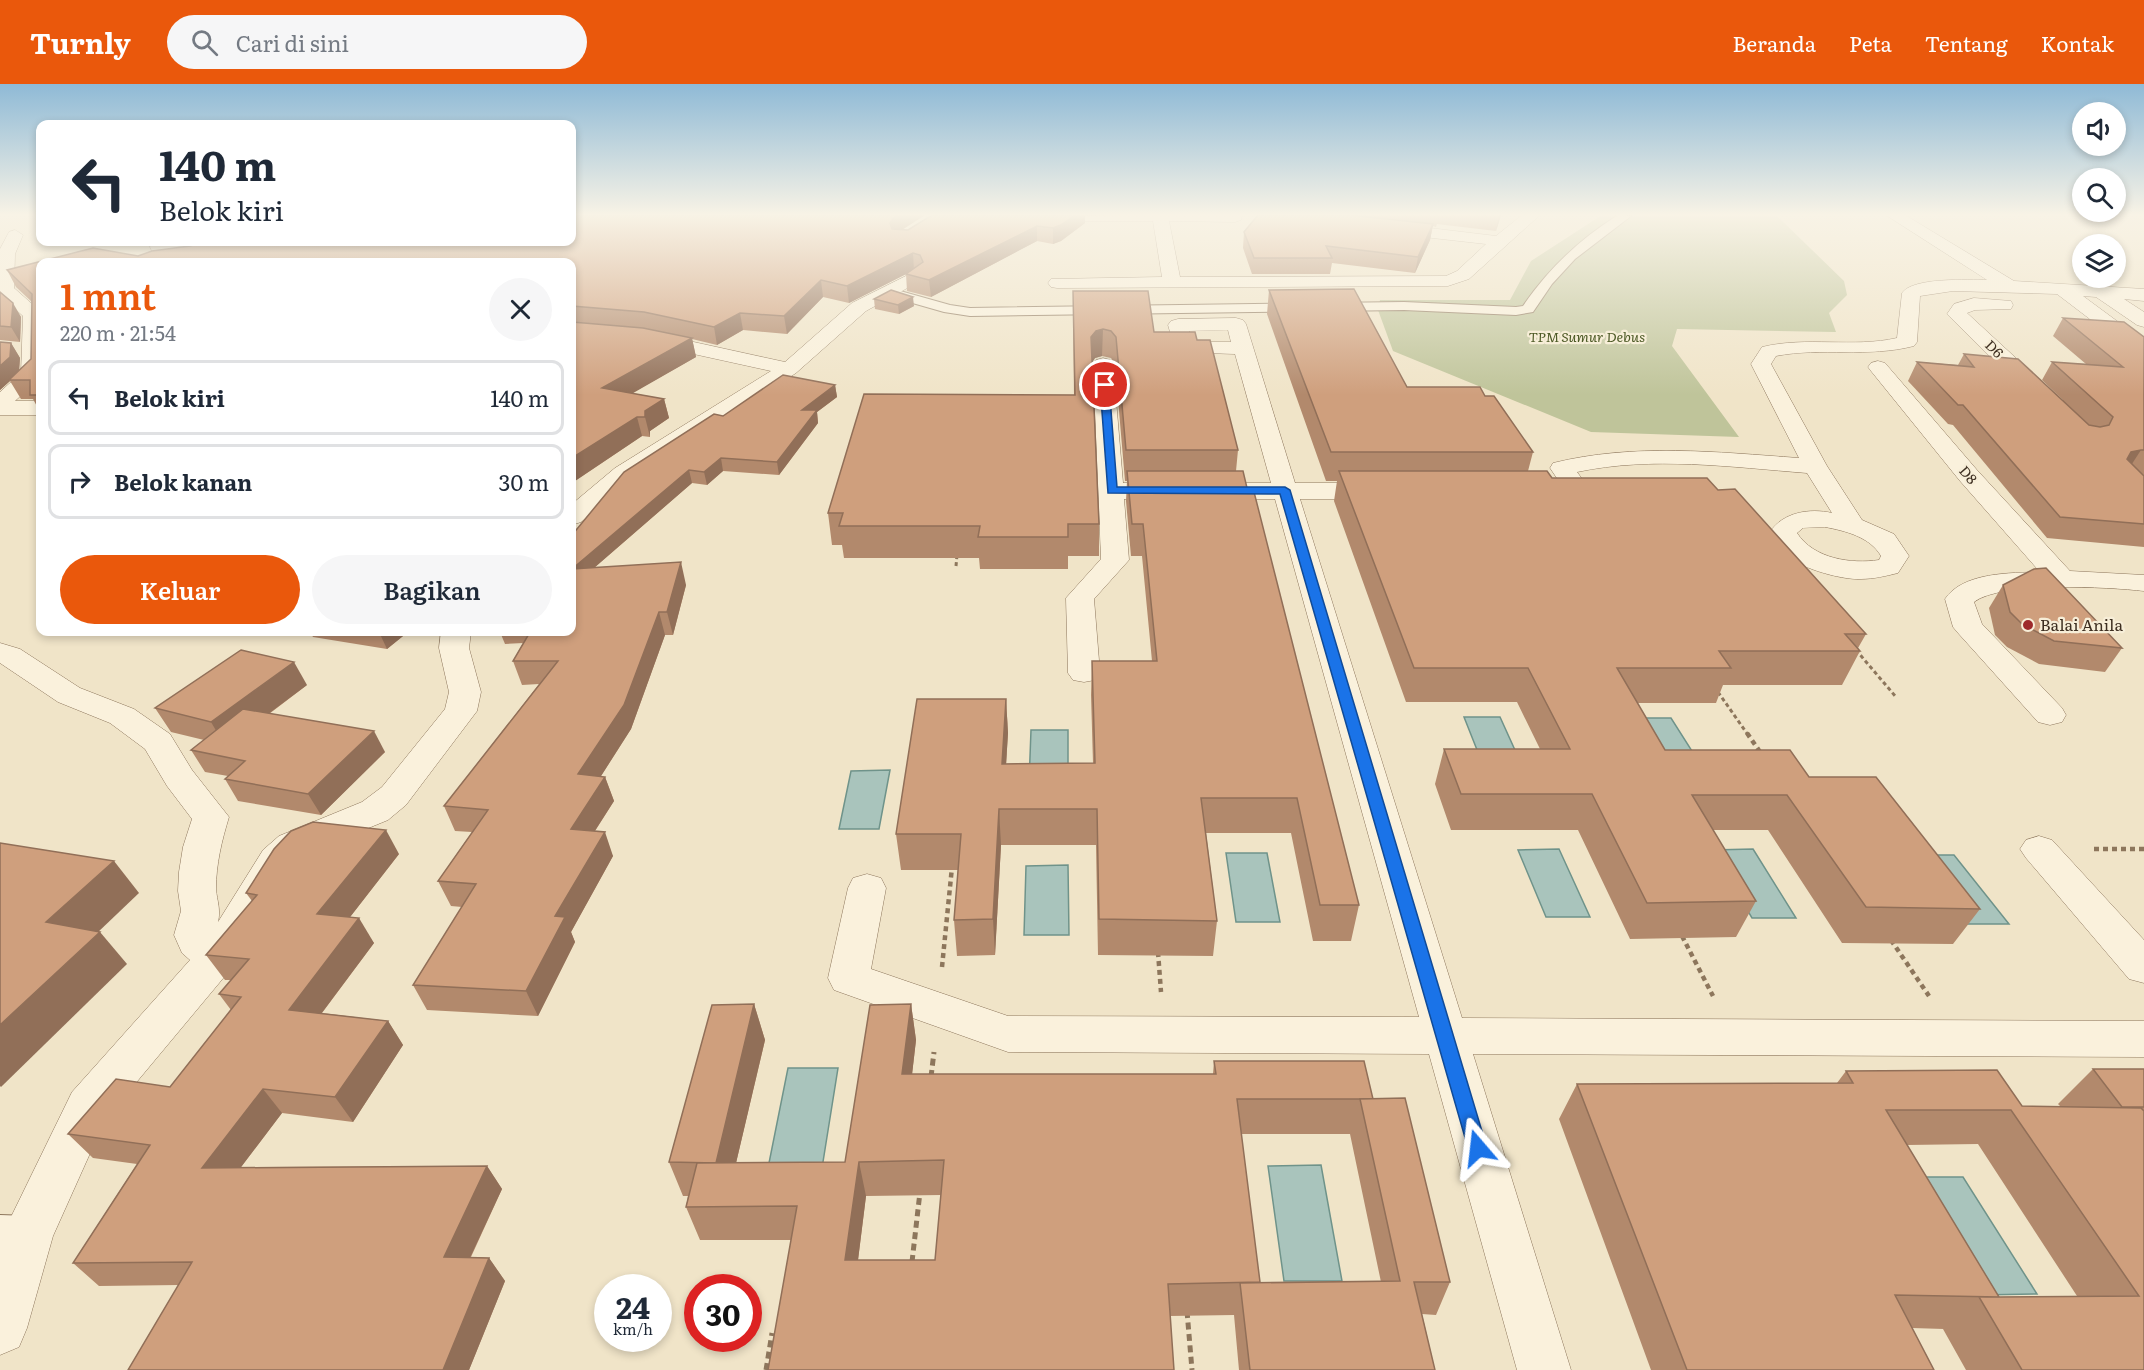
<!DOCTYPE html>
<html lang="id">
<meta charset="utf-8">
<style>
:root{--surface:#fff;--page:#f6f6f7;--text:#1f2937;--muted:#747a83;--line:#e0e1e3;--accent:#ea580c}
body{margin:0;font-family:Literata,serif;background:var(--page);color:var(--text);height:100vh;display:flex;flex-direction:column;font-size:22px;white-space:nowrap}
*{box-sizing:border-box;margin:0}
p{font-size:20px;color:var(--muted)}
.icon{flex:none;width:33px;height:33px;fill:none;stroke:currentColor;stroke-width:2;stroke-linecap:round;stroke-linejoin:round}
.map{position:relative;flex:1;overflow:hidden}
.sheet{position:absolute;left:36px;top:174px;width:540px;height:378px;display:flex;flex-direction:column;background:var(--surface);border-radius:12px;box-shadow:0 3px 9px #0003}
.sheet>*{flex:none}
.hud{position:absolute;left:36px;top:36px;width:540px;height:126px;border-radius:12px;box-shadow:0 3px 9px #0003;background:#fff;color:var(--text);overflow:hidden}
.fabs{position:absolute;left:2072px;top:18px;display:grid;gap:12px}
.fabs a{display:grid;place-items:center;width:54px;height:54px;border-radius:50%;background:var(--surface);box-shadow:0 3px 9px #0003;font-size:30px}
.speed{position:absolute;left:594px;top:1190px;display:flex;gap:12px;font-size:30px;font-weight:700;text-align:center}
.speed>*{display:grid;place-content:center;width:78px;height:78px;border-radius:50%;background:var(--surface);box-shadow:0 3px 9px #0003;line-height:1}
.speed small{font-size:15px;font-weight:400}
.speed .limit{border:9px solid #d22;background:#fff;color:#111}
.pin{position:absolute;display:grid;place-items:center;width:51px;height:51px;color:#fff;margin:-26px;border:3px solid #fff;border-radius:50%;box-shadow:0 2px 6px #0007}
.me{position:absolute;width:66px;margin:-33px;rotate:343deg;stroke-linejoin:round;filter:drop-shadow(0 0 4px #0008)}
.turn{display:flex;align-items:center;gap:21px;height:126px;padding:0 24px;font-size:27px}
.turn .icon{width:78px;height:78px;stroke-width:2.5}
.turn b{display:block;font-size:42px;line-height:51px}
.round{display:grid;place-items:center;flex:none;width:63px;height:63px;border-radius:32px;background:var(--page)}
.summary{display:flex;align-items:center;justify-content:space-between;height:102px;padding:0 24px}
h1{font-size:36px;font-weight:600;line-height:45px;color:var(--accent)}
.action{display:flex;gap:12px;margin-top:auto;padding:12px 24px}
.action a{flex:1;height:69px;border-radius:36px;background:var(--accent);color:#fff;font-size:24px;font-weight:600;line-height:69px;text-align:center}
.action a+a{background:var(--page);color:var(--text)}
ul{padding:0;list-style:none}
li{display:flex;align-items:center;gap:18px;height:75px;margin:0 12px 9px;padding:0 12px;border:3px solid var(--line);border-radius:12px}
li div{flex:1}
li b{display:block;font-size:22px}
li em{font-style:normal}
header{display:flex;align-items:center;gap:36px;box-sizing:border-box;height:84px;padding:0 30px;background:var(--accent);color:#fff}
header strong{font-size:28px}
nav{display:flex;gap:33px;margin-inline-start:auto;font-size:21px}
.search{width:420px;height:54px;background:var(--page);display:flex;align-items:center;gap:15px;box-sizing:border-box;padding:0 21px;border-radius:33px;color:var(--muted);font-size:22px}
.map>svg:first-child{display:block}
</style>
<header>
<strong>Turnly</strong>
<div class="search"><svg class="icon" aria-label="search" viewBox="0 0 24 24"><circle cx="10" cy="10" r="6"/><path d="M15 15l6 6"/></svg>Cari di sini</div>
<nav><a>Beranda</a><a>Peta</a><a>Tentang</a><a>Kontak</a></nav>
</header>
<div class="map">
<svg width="2144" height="1286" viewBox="0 0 2144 1286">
<rect width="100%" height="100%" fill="#f0e4c8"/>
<path fill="#bfc49a" d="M1602 131H1776L1844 197 1847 211 1829 229 1836 248 1677 245 1672 262 1739 353 1591 348 1393 267 1378 226 1380 216H1510L1531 177Z"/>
<g fill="#a9c4bc" stroke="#6f938a" stroke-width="1.5">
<path d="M1464 633H1500L1524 686H1485Z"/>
<path d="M1635 634H1671L1704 686H1665Z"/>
<path d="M1031 646H1068V700H1029Z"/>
<path d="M890 686 879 745H839L851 687Z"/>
<path d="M1559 765 1590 833H1546L1518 766Z"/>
<path d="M1753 765 1796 834H1752L1712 766Z"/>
<path d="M1226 769H1267L1280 838H1236Z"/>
<path d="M1912 771H1954L2009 840H1965Z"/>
<path d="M1068 781 1069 851H1024L1026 782Z"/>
<path d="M788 984H838L822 1084H768Z"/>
<path d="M1321 1081 1342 1197H1284L1268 1082Z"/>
<path d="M1909 1093H1963L2037 1210 1979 1211Z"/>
</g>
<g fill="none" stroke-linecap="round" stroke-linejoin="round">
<defs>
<g id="service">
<path d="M1618 131 1631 132 1575 175 1552 200 1533 228 1516 231 1404 226 970 232 944 228 881 210 879 207 886 203 950 221 970 224 1404 218 1516 223 1523 222C1549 184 1580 155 1618 131Z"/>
<path d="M0 1131 29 1132 42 1137 47 1150 42 1163 29 1168 0 1167Z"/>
</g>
<g id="minor">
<path d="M1242 131 1241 136 1235 138 1169 137 1180 193 1446 192 1457 187 1486 160 1388 149 1380 144 1382 141 1388 139 1496 152 1522 131H1540L1469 195 1448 202 1057 204 1051 203 1048 199 1051 195 1162 193 1153 137H1041L1033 132Z"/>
<path d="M1886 131H1905L2014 197 2144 205V217L2124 215 2144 228V243L2137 241 2096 213 2083 212 2144 257V273L2137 271 2057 210 1953 207 1920 212 1917 258 1914 262C1868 274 1822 263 1776 272L1771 280 1827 382 1862 436 1894 450 1909 472 1898 489C1886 492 1873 495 1861 495 1840 496 1796 483 1782 468 1777 462 1774 454 1770 448 1783 428 1810 424 1832 429L1807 389C1731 383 1652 372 1577 388L1591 407 1587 412 1578 415 1569 412 1550 384 1553 379C1634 359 1716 368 1799 374L1751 280 1762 263C1807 252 1853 264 1897 254L1902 209C1913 193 1969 196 1987 196ZM1825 443C1846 447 1870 453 1881 472L1879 476C1851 480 1814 475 1797 449L1803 444Z"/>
<path d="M15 146 23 151 15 170 14 204 40 227V294L15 317H40V331H0V308L21 289 23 232 0 211V165L9 148Z"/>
<path d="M154 158H170L168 161C196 166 224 155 251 158L249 162C217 169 183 178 152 167L150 163Z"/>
<path d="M914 188 920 189 923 193 920 197 866 227 796 289 633 394 581 438 572 441V420L615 384 771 287 648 260 572 253V241L648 248 785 278 852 219Z"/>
<path d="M1974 214 2011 217 2013 221 2011 225 1975 226 1967 229 2043 299 2046 304 2043 309 2035 310 2027 309 1947 230 1954 220Z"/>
<path d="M1236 234 1243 236 1246 240 1295 399H1382L1391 402 1395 407 1391 412 1382 415H1300L1462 934 2144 937V973L1473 970 1571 1286H1517L1429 970 1008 968 834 906 828 894 848 804 853 794 867 790 881 794 886 804 871 885 1008 932 1419 933 1275 415H1124L1129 476 1094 515 1100 589 1095 596 1084 598 1073 596 1068 589 1066 514 1101 475 1093 280 1096 276 1103 274 1110 276 1113 280 1123 399H1271L1235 270 1176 268 1168 241 1171 237 1178 235ZM1228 246 1231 258H1192L1189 247Z"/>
<path d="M1878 277 1885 279 1977 386 2070 487 2144 491V507C2109 503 2001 497 1974 518L1982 540 2062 624 2066 631 2062 638 2050 641 2038 638 1958 549 1953 543 1945 515C1963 488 2011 489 2040 488L1960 397 1871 287 1868 283 1871 279Z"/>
<path d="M441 548H471L469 564 481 608 477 627 406 721 388 736 305 770 289 786 230 886 105 1036 53 1152 27 1244 19 1263 0 1271V1162L11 1133 72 1008 190 876 182 869 174 851 181 827 178 807 179 788 183 763 192 735 167 702 145 665 110 639 58 618 0 579V559L20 565 80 604 134 625 170 650 192 686 229 733C222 756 216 780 216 805 217 817 221 825 218 838L263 766 279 752 362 718 382 703 445 625 449 608 439 564Z"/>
<path d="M2039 752 2052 756 2144 856V899L2129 895 2026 774 2020 765 2026 756Z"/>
</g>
</defs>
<use href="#service" stroke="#8d765c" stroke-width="2"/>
<use href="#minor" stroke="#8d765c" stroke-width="1"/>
<g stroke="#8d765c" stroke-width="3" stroke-dasharray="4 3" stroke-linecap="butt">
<path d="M956 482 957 471"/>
<path d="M1856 566 1896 613"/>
<path d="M1718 608 1748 651"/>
</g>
<g stroke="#8d765c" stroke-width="4.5" stroke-dasharray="5 4" stroke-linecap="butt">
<path d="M1747 649 1760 668"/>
<path d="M2094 765H2144"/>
<path d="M1682 852 1713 912"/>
<path d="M1891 856 1929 912"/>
<path d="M1158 868 1161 908"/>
<path d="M942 883 952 783"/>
</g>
<g stroke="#8d765c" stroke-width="5" stroke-dasharray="7 4.5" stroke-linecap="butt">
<path d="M931 993 934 968"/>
<path d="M912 1178 920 1108"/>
<path d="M1187 1227 1192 1286"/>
<path d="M766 1286 772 1249"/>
</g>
<use href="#service" fill="#faf1dc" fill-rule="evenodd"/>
<use href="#minor" fill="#faf1dc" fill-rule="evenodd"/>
</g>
<g fill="#b2896c" fill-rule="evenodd">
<path d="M572 131H925L902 146H908L932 131H1085V139L1061 157 1053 160 1037 157 931 213 907 207 906 190 849 219 823 213 787 250 743 246 717 261 692 255 696 273 632 309 664 315 669 334 650 347V353L642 352 572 399V178H40V328L33 315H21L10 297 0 306V258L11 259 20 274 19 286 31 275 32 218 16 203 7 186 93 164 138 172 152 167 190 162 204 158H572Z"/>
<path d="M1258 131H1501L1496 147 1437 140 1436 143 1433 142 1430 156 1415 189 1332 179 1330 190H1252L1243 164 1244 148Z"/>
<path d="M1269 206 1407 303 1485 312 1533 368 1528 387 1552 394 1718 406 1866 550 1858 564 1860 567 1842 601H1723L1716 619H1637L1665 666 1809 693 1980 825 1953 860 1842 859 1768 746H1713L1756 817 1736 853 1630 855 1578 746H1451L1435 700 1444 665H1540L1517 618H1406L1334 417 1337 397H1326L1267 230Z"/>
<path d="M1073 207 1154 248 1197 256 1238 366 1236 387 1359 821 1351 857H1313L1291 749H1206L1217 837 1213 872 1098 871 1096 761H1001L995 871 957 872 954 836 958 786H901L896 750 1006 615 1008 649 1006 680 1093 679 1091 611 1092 577H1152L1142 472H1131L1126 417 1127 397H1125L1115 280 1111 274 1102 272 1095 274 1092 278 1099 440V472H1068V485H980L979 474H844L842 461H832L828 429 1074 311Z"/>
<path d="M0 208 21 233 20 258 0 256Z"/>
<path d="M874 215 914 222 899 230 875 225Z"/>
<path d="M2063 234 2144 253V463L2047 454 1953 341 1948 340 1908 297 1917 278 1958 281 1964 270 2063 316 2042 296 2052 278 2086 280 2053 252Z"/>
<path d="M835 301 837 313 817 328 818 339 779 391 723 387 707 401 692 399 594 484 686 501 673 551H665L631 645 601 692 605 693 614 717 595 747 613 772 571 848 575 858 538 932 427 926 413 901 462 823 451 822 438 797 472 748 455 747 444 722 539 600 522 601 513 577 523 559 505 560 500 548H572V451L723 332Z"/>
<path d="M2003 501 2122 564 2105 588 2039 580 2007 563 1995 551 1989 524Z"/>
<path d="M310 548H408L387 565 313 553Z"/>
<path d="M307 601 269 630 385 668 321 731 238 717 225 695 228 692 205 688 191 666 204 656 171 648 155 624Z"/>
<path d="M399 770 350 833 374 859 322 929 388 937 403 961 353 1038 282 1029 241 1083 487 1082 502 1105 471 1173 489 1174 505 1197 469 1286H128L179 1201 99 1202 73 1179 137 1080 93 1074 68 1050 170 1003 231 926 219 910 231 896H225L206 871 252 817 246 809Z"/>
<path d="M754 920 765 956 736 1079 845 1078 911 920 916 956 912 990H1213L1214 977 1373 1015 1450 1198 1436 1231 1422 1230 1435 1286H1239L1234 1231 1170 1232 1174 1286 791 1156H700L686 1123 688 1112H683L669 1078ZM1241 1050H1350L1381 1198 1259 1199ZM941 1111 935 1176H858L866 1112Z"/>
<path d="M2093 985H2144V1286H1966L1943 1245H1944L1912 1244 1934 1286H1651L1559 1035 1577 1000 1837 999 1846 987 2022 1022H2060L2058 1020ZM1978 1060 2077 1212 1999 1213 1907 1061Z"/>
</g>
<g fill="#916f58">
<path d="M899 131H925L895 150 890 139 893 134Z"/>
<path d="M1075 131H1085V139L1061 157 1053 160V144Z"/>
<path d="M1499 131H1501L1496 147Z"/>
<path d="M1433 140 1430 156 1415 189 1418 173Z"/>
<path d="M1037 142V157L931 213 929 196Z"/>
<path d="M913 169 914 186 849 219 847 202Z"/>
<path d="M821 196 823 213 787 250 784 232Z"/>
<path d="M913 213 914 222 899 230 898 221Z"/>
<path d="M13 219 21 233 20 258 11 243Z"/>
<path d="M740 229 743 246 717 261 714 243Z"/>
<path d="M1103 245 1102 272 1095 274 1091 280V253L1096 247Z"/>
<path d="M692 254 696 273 607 324 602 304Z"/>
<path d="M11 259 20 274 19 288 9 296 10 297 0 306V282Z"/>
<path d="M835 301 837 313 817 328 818 339 779 391 777 378 802 326Z"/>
<path d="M664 315 669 334 650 347V353L645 333V327Z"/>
<path d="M637 333 642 352 572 399V374Z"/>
<path d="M2141 366 2128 386 2119 388 2131 368Z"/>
<path d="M721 374 723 387 707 401 704 388Z"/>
<path d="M689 386 692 399 572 503V485Z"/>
<path d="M681 478 686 501 673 551 667 528Z"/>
<path d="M659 528 665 551 631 645 587 714 578 690Z"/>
<path d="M379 548H408L387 565Z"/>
<path d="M294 578 307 601 225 662 211 638Z"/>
<path d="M1006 615 1008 649 1004 715 1002 680Z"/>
<path d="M374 647 385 668 321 731 308 710Z"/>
<path d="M605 693 614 717 580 770 571 745Z"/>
<path d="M999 725 1001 761 995 871 993 835Z"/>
<path d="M386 746 399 770 333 855 317 830Z"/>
<path d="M605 748 613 772 571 848 575 858 538 932 526 907 555 832Z"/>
<path d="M114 777 139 809 74 871 46 838Z"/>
<path d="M359 834 374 859 306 950 289 926Z"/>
<path d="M100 848 127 880 1 1003 0 1002V941Z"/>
<path d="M754 920 765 956 728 1113 716 1079Z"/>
<path d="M911 920 916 956 908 1026 902 990Z"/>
<path d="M388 937 403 961 353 1038 335 1013Z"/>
<path d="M263 1005 282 1029 223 1107 202 1084Z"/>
<path d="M859 1078 866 1112 854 1208 845 1176Z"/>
<path d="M487 1082 502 1105 460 1195 444 1173Z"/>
<path d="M489 1174 505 1197 469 1286H443Z"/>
</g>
<g fill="#cf9f7d" stroke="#916f58" stroke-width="1.5" fill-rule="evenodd">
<path d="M572 131H899L893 134 890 139 892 145 908 146 932 131H1075L1061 141 1053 144 1037 142 929 196 906 190 923 178 920 171 913 169 847 202 821 196 784 232 740 229 714 243 644 228 572 222V178H40V311H30V296H9L31 275 32 210 7 186 93 164 138 172 152 167 190 162 204 158H572Z"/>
<path d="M1258 131H1350L1433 140 1418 173 1326 162 1332 174H1254L1244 148Z"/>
<path d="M1354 205 1407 303H1480L1485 312H1494L1533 368H1331L1269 206Z"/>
<path d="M891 206 913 213 898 221 874 215Z"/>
<path d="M1073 207H1148L1154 248H1195L1197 256H1210L1238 366H1126L1116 253 1111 247 1103 245 1096 247 1091 253 1099 440H1068V453H978L980 442H839L843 429H828L864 310 1075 311Z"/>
<path d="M0 208 13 219 11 243 0 242Z"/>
<path d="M2063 234 2124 238 2144 253V366H2141L2131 368 2127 375 2144 392V440L2060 433 1963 321H1958L1917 278 1974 283 1964 270 2018 275 2089 341 2100 343 2109 341 2113 333 2052 278 2123 283Z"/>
<path d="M572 238 643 244 692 254 602 304 664 315 645 327V333H637L572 374Z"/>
<path d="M0 258 11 259 10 273 0 282Z"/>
<path d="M783 291 835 301 802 326H817L777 378 721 374 704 388 689 386 572 485V451L624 388 714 330 723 332Z"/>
<path d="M1127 387H1243L1247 404H1253L1359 821H1320L1297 714H1201L1217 837 1099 835 1097 725H999L993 835 954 836 961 750H896L917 615H1006L1002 680 1095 679 1092 577H1157L1143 440H1132Z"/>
<path d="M1339 387H1547L1552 394H1707L1718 406 1735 405 1866 550H1845L1860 567H1719L1731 584H1617L1665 666H1790L1809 693H1876L1980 825 1866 823 1787 711H1692L1756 817 1647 819 1592 710H1461L1444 665H1570L1528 584H1414Z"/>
<path d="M681 478 667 528H659L624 621 578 690 605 693 571 745 605 748 555 832 565 833 526 907 413 901 476 800 438 797 488 726 444 722 558 577H513L530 548H572V485Z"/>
<path d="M2046 484 2122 564 2054 557 2022 540 2010 528 2003 501 2034 485Z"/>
<path d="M241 566 294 578 211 638 155 624Z"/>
<path d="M243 625 374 647 308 710 225 695 245 677 191 666Z"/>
<path d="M313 738 386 746 317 830 359 834 289 926 388 937 335 1013 263 1005 202 1084 487 1082 444 1173 489 1174 443 1286H128L192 1178 73 1179 150 1061 68 1050 116 995 170 1003 241 913 219 910 249 875 206 871 257 811 246 809 274 765 291 747Z"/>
<path d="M0 759 114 777 46 838 100 848 0 941Z"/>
<path d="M754 920 716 1079 669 1078 712 921Z"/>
<path d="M911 920 902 990H1216L1214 977H1364L1373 1015H1237L1260 1198 1168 1200 1174 1286H768L797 1122 686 1123 697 1079 845 1078 870 921ZM944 1076 935 1176H845L859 1078Z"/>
<path d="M2093 985H2144V1023H2122Z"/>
<path d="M1997 986 2022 1022 2141 1024 2144 1027V1286H2022L1979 1213H1999L1895 1211 1934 1286H1687L1577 1000 1853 999 1846 987ZM1886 1026H2011L2139 1212 1999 1213Z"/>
<path d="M1405 1014 1450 1198H1414L1435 1286H1250L1240 1199 1400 1197 1360 1015Z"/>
</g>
<linearGradient id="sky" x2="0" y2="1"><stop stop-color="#8fbad6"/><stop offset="0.42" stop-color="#f8f3e6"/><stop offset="1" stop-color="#f8f3e6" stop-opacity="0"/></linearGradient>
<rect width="2144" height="311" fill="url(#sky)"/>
<path fill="#1a73e8" stroke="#114b97" stroke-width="1.5" d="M1105 298 1109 301 1117 403H1285L1290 406 1487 1064 1485 1070 1478 1073 1471 1070 1468 1064 1280 410 1108 409 1100 301Z"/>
<circle fill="#9e2a2b" stroke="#f7eed8" stroke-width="2" cx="2028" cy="541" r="6"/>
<g text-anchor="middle" stroke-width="4.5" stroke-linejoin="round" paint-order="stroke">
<g font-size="14" font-style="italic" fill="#4d5a26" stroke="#f7eed8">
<text x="1587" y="258">TPM Sumur Debus</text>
</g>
<g font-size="14" fill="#3d2e20" stroke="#f7eed8">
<text transform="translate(1994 265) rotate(44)" y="5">D6</text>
<text transform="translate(1968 391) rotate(49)" y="5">D8</text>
</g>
<g font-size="16" fill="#3d2e20" stroke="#f7eed8" text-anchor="start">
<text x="2040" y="547">Balai Anila</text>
</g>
</g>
</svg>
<div class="fabs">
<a><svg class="icon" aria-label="sound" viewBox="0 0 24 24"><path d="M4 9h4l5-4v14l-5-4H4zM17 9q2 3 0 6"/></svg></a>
<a><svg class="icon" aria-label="search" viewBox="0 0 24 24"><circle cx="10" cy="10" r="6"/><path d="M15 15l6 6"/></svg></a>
<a><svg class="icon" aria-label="layers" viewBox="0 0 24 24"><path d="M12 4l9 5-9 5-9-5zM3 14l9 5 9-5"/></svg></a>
</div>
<div class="speed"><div>24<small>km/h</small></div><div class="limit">30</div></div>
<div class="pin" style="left:1105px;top:301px;background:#d93025"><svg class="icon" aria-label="arrive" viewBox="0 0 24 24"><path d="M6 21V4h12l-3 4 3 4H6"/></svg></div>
<svg class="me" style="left:1478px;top:1064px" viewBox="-20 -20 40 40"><path d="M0-17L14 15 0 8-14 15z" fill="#1a73e8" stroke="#fff" stroke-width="4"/></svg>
<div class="hud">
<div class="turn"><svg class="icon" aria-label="left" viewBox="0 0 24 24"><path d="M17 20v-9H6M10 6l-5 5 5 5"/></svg><div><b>140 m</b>Belok kiri</div></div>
</div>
<section class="sheet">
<div class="summary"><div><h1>1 mnt</h1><p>220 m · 21:54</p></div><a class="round"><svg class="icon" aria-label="close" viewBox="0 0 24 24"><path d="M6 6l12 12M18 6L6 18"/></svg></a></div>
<ul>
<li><svg class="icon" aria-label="left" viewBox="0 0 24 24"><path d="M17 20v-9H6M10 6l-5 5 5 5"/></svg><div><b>Belok kiri</b></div><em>140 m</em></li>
<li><svg class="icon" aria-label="right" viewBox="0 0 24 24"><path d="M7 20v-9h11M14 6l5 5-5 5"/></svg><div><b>Belok kanan</b></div><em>30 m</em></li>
</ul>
<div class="action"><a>Keluar</a><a>Bagikan</a></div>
</section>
</div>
